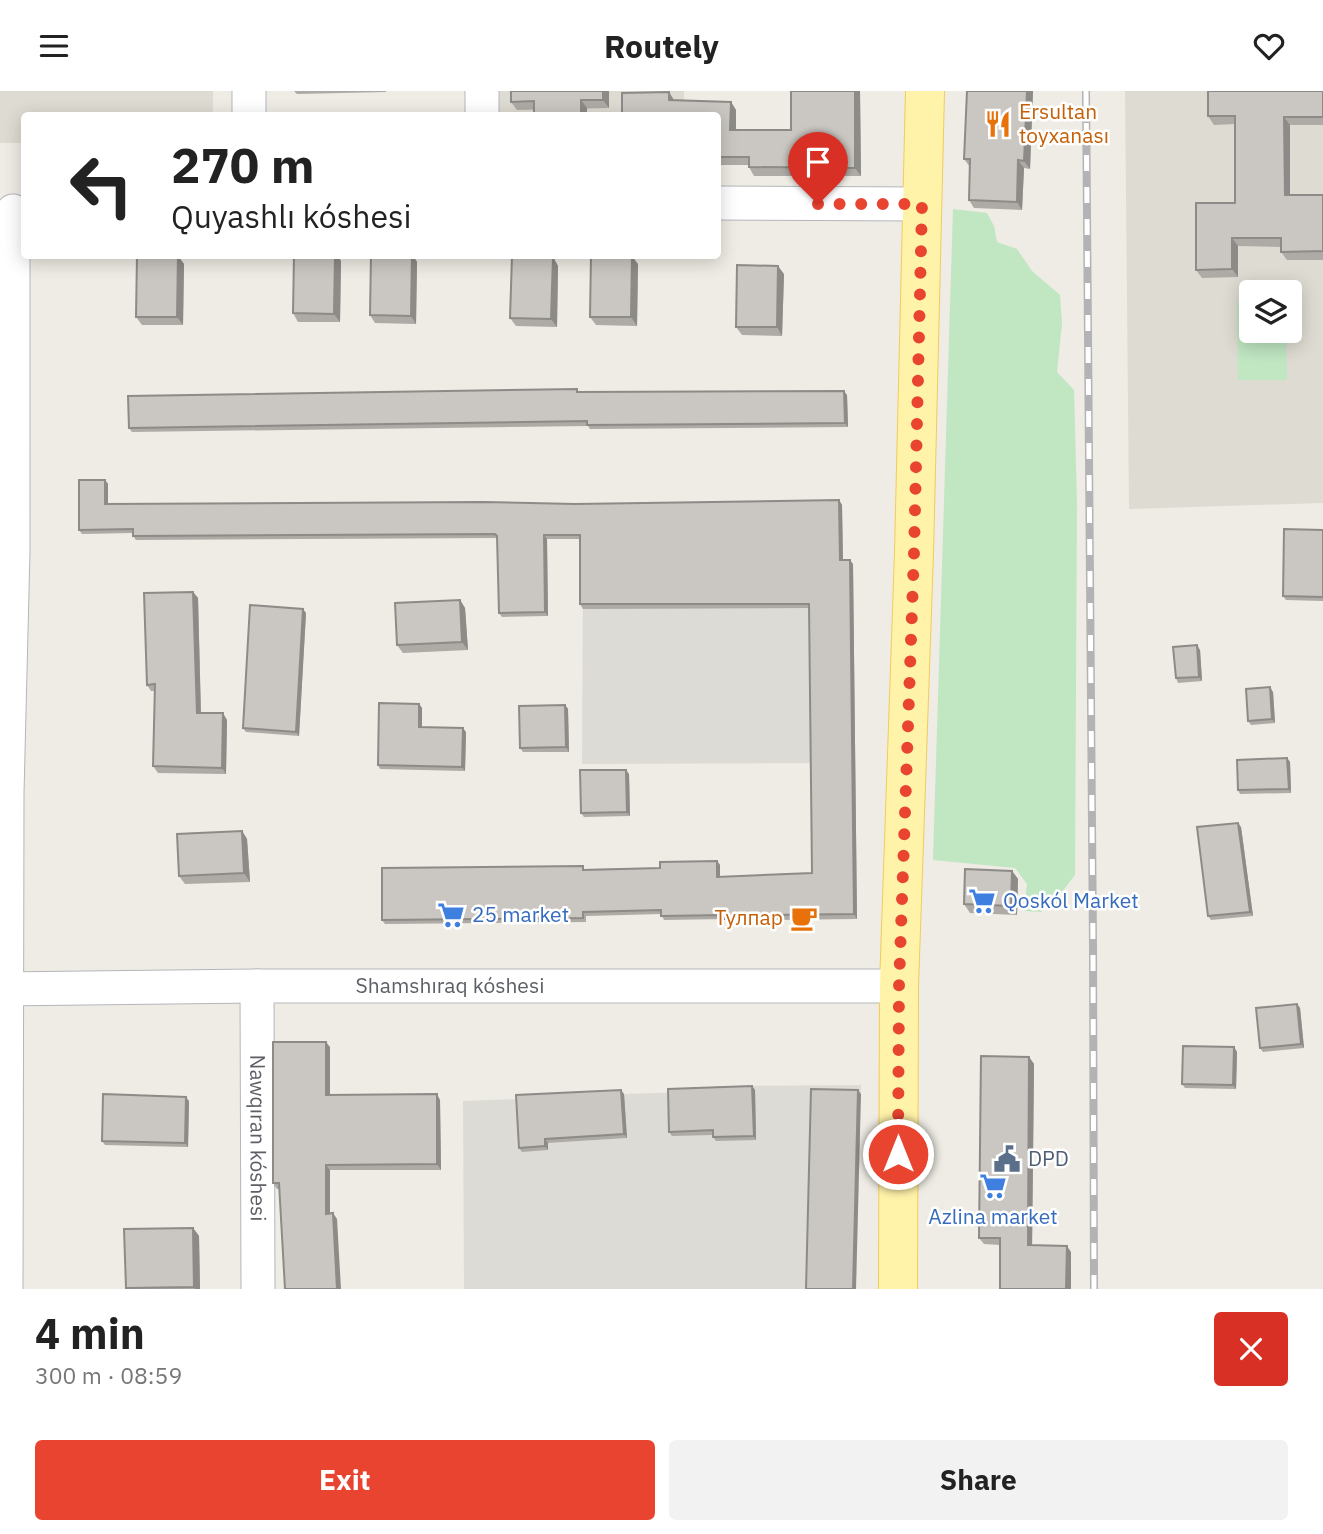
<!DOCTYPE html>
<meta charset="utf-8">
<style>
:root{--surface:#fff;--page:#f2f2f2;--text:#222;--muted:#767676;--accent:#e84430}
body{margin:0;font-family:"IBM Plex Sans",sans-serif;background:var(--page);color:var(--text);height:100vh;display:flex;flex-direction:column;font-size:26px;white-space:nowrap}
*{box-sizing:border-box;margin:0}
p{font-size:23px;color:var(--muted)}
.icon{flex:none;width:38px;height:38px;fill:none;stroke:currentColor;stroke-width:2;stroke-linecap:round;stroke-linejoin:round}
.map{position:relative;height:1198px;overflow:hidden}
.details{display:flex;flex-direction:column;background:var(--surface);flex:1}
.details>*{flex:none}
.top-card{position:absolute;left:21px;top:21px;width:700px;height:147px;border-radius:7px;box-shadow:0 4px 18px #0003;background:#fff;color:var(--text);overflow:hidden}
.tools{position:absolute;left:1239px;top:189px;display:grid;gap:14px}
.tools a{display:grid;place-items:center;width:63px;height:63px;border-radius:7px;background:var(--surface);box-shadow:0 4px 18px #0003;font-size:35px}
.pin{position:absolute;display:grid;place-items:center;width:60px;height:60px;color:#fff;margin:-72px -30px;border-radius:50% 50% 50% 0;rotate:-45deg;box-shadow:0 0 7px #0007}
.pin .icon{rotate:45deg}
.me{position:absolute;width:77px;margin:-38px;rotate:0deg;stroke-linejoin:round;filter:drop-shadow(0 0 5px #0008)}
.turn{display:flex;align-items:center;gap:24px;height:147px;padding:0 35px;font-size:32px}
.turn .icon{width:91px;height:91px;stroke-width:2.5}
.turn b{display:block;font-size:49px;line-height:60px}
.round{display:grid;place-items:center;flex:none;width:74px;height:74px;border-radius:7px;background:var(--page)}
.summary{display:flex;align-items:center;justify-content:space-between;height:119px;padding:0 35px}
h1{font-size:42px;font-weight:700;line-height:52px}
.action{display:flex;gap:14px;margin-top:auto;padding:14px 35px}
.action a{flex:1;height:80px;border-radius:7px;background:var(--accent);color:#fff;font-size:28px;font-weight:700;line-height:80px;text-align:center}
.action a+a{background:var(--page);color:var(--text)}
header{display:flex;justify-content:space-between;align-items:center;height:91px;padding:0 35px;background:var(--surface);font-size:32px;font-weight:700}
.map>svg:first-child{display:block}
</style>
<header><svg class="icon" aria-label="menu" viewBox="0 0 24 24"><path d="M4 6h16M4 12h16M4 18h16"/></svg>Routely<svg class="icon" aria-label="heart" viewBox="0 0 24 24"><path d="M12 20l-8-8c-3-5 5-10 8-4 3-6 11-1 8 4z"/></svg></header>
<div class="map">
<svg width="1323" height="1198" viewBox="0 0 1323 1198">
<rect width="100%" height="100%" fill="#eeece4"/>
<g fill="#dddbd6">
<path d="M853 473 854 672 582 673 583 475Z"/>
<path d="M861 994 856 1198H464L463 1010 519 1008 548 1059V1052L627 1047 624 1003 715 1000V995Z"/>
</g>
<g fill="#dedbd2" fill-rule="evenodd">
<path d="M0 0H213V24H24V52H0Z"/>
<path d="M495 0H684V24H496Z"/>
<path d="M1125 0H1323V412L1129 418ZM1251 201H1290V240H1251Z"/>
</g>
<g fill="#c0e6c2">
<path d="M953 118 987 122 994 135 997 151 1017 158 1032 180 1060 204 1062 232 1057 281 1074 299 1077 413 1075 784 1055 810 1041 821 1024 820 1027 793 1015 777 933 769Z"/>
<path d="M1237 211H1251V240H1286L1287 289H1238Z"/>
</g>
<g fill="none" stroke-linecap="round" stroke-linejoin="round">
<defs>
<g id="minor">
<path d="M249 24V0"/>
<path d="M482 24V0"/>
<path d="M718 112 922 113"/>
<path id="s1" d="M257 895 258 1198"/>
<path id="s2" d="M0 898 257 895H899"/>
<path d="M6 1198 7 702 13 460V120"/>
</g>
<path id="major" d="M898 1198 899 895 914 462 925 0"/>
</defs>
<use href="#minor" stroke="#b4b6bb" stroke-width="35"/>
<use href="#major" stroke="#f1cb5b" stroke-width="40"/>
<use href="#minor" stroke="#fff" stroke-width="33"/>
<use href="#major" stroke="#fff3a9" stroke-width="38"/>
<defs>
<path id="rail" d="M1086 0 1093 855 1094 1198"/>
</defs>
<use href="#rail" stroke="#b3b3b5" stroke-width="8"/>
<use href="#rail" stroke="#fff" stroke-width="5" stroke-dasharray="16" stroke-linecap="butt"/>
</g>
<g fill="#aeaaa6">
<path d="M294 0H386V1L297 3Z"/>
<path d="M609 0V17L517 19 511 11Z"/>
<path d="M791 0H860L861 85H754L749 76V74H718V24L674 10 731 11 736 19V39H791Z"/>
<path d="M1033 0 1030 78 1024 77 1022 119 974 117 969 109 970 76 964 68Z"/>
<path d="M1323 0V34H1290V104H1323V169H1287L1281 161V156L1238 155V186L1202 187 1196 179 1235 112V33L1214 34 1208 25Z"/>
<path d="M294 164H337L341 170 340 231H298L293 222Z"/>
<path d="M371 164H413L417 171 416 233 375 232 370 224Z"/>
<path d="M178 165 184 173 183 234H142L136 226Z"/>
<path d="M553 166 558 175 557 236 516 235 510 227Z"/>
<path d="M638 173 637 235 596 234 590 226Z"/>
<path d="M784 183 782 245 742 244 736 236Z"/>
<path d="M579 301 847 304 848 336 590 338 588 335 132 341 129 337Z"/>
<path d="M105 389 108 393V413H575L839 409 842 414 843 469 853 473 857 828 775 829V831L728 832 726 828 664 829 661 823 586 825V831L385 833 382 829 585 778 660 777 717 770 720 774V786L812 782 809 517 583 518 580 513V448H547L548 525 502 526 499 522 498 447 136 449 133 445V442L82 443 79 439Z"/>
<path d="M1323 439V510L1286 509 1283 505Z"/>
<path d="M193 501 198 507 201 622 227 629 226 683 158 682 153 675 155 600H151L147 594Z"/>
<path d="M460 509 465 517 468 559 403 562 397 554Z"/>
<path d="M306 522 299 645 246 641 243 637Z"/>
<path d="M1200 559 1202 590 1178 592 1176 587Z"/>
<path d="M1273 601 1275 632 1251 634 1248 630Z"/>
<path d="M419 613 422 617V636L466 641 465 680 380 678 378 674Z"/>
<path d="M565 614 568 618 569 661H523L520 657Z"/>
<path d="M1287 667 1290 671 1291 702 1240 703 1238 699Z"/>
<path d="M629 683 630 725 584 726 581 722Z"/>
<path d="M1241 736 1253 825 1211 829 1208 825Z"/>
<path d="M242 740 247 748 250 791 185 793 179 785Z"/>
<path d="M1012 780 1018 788 1017 824 970 822 964 813Z"/>
<path d="M1297 913 1300 917 1304 957 1263 961 1260 957Z"/>
<path d="M330 956V1004L440 1009 441 1079H330V1122L337 1128 280 1098H277L273 1092Z"/>
<path d="M1234 956 1237 961 1236 998 1185 997 1182 993Z"/>
<path d="M1029 966 1034 973 1032 1154 1071 1161 1000 1154 984 1153 979 1147Z"/>
<path d="M752 995 755 999 756 1049 716 1050 713 1046V1044L672 1045 669 1041Z"/>
<path d="M624 1003 627 1047 548 1052V1059L522 1061 519 1057Z"/>
<path d="M189 1010 188 1056 105 1054 102 1050Z"/>
<path d="M193 1137 199 1145 200 1198H126V1197Z"/>
</g>
<g fill="#8d8b87">
<path d="M603 0H609V17L603 9Z"/>
<path d="M855 0H860L861 85 855 77Z"/>
<path d="M1027 0H1033L1030 78 1024 70Z"/>
<path d="M669 1 674 9H669Z"/>
<path d="M581 9 587 17V24H581Z"/>
<path d="M731 11 736 19V47L730 39Z"/>
<path d="M1284 26 1290 34V112L1285 104Z"/>
<path d="M1018 69 1024 77 1022 119 1017 111Z"/>
<path d="M1232 147 1238 155V186L1232 178Z"/>
<path d="M335 164H337L341 170 340 231 334 223Z"/>
<path d="M412 164 417 171 416 233 411 225Z"/>
<path d="M178 165 184 173 183 234 177 226Z"/>
<path d="M632 165 638 173 637 235 631 226Z"/>
<path d="M553 166 558 175 557 236 551 228Z"/>
<path d="M778 175 784 183 782 245 777 236Z"/>
<path d="M844 300 847 304 848 336 845 332Z"/>
<path d="M105 389 108 393V417L105 413Z"/>
<path d="M839 409 842 414 843 473 840 469Z"/>
<path d="M544 444 547 448 548 525 545 521Z"/>
<path d="M850 469 853 473 857 828 854 823Z"/>
<path d="M193 501 198 507 201 628 197 622Z"/>
<path d="M460 509 465 517 468 559 462 551Z"/>
<path d="M303 518 306 522 299 645 296 641Z"/>
<path d="M1197 554 1200 559 1202 590 1199 586Z"/>
<path d="M1270 596 1273 601 1275 632 1272 628Z"/>
<path d="M419 613 422 617V640L419 636Z"/>
<path d="M565 614 568 618 569 661 566 656Z"/>
<path d="M223 622 227 629 226 683 222 677Z"/>
<path d="M463 637 466 641 465 680 462 676Z"/>
<path d="M1287 667 1290 671 1291 702 1289 698Z"/>
<path d="M626 679 629 683 630 725 627 721Z"/>
<path d="M1238 732 1241 736 1253 825 1250 821Z"/>
<path d="M242 740 247 748 250 791 244 782Z"/>
<path d="M717 770 720 774V790L717 786Z"/>
<path d="M1012 780 1018 788 1017 824 1011 815Z"/>
<path d="M1297 913 1300 917 1304 957 1301 953Z"/>
<path d="M326 951 330 956V1010L326 1004Z"/>
<path d="M1234 956 1237 961 1236 998 1233 994Z"/>
<path d="M1029 966 1034 973 1032 1161 1028 1154Z"/>
<path d="M752 995 755 999 756 1049 754 1045Z"/>
<path d="M621 999 624 1003 627 1047 624 1043Z"/>
<path d="M858 999 861 1003 856 1198H853Z"/>
<path d="M437 1003 440 1009 441 1079 437 1073Z"/>
<path d="M186 1006 189 1010 188 1056 185 1052Z"/>
<path d="M545 1048 548 1052V1059L545 1055Z"/>
<path d="M326 1074 330 1079V1128L326 1123Z"/>
<path d="M333 1122 337 1128 341 1198H337Z"/>
<path d="M193 1137 199 1145 200 1198H195L194 1196Z"/>
<path d="M1067 1155 1071 1161V1198H1066Z"/>
</g>
<g fill="#cac6c1" stroke="#8d8b87" stroke-width="2">
<path d="M511 0H603V9H581V24H534V10L511 11Z"/>
<path d="M791 0H855V77L749 76V66H718V24H622V2L669 1V9L731 11 730 39H791Z"/>
<path d="M967 0H1027L1024 70 1018 69 1017 111 969 109 970 68H964Z"/>
<path d="M1208 0H1323V26H1284L1285 104H1323V160L1281 161V147H1232V178L1196 179V112H1235V25H1208Z"/>
<path d="M137 164 178 165 177 226H136Z"/>
<path d="M294 164H335L334 223 293 222Z"/>
<path d="M371 164H412L411 225 370 224Z"/>
<path d="M512 165 553 166 551 228 510 227Z"/>
<path d="M591 165H632L631 226H590Z"/>
<path d="M737 174 778 175 777 236H736Z"/>
<path d="M577 298V301L844 300 845 332 587 334V330L129 337 128 305Z"/>
<path d="M79 389H105V413L483 411 575 413 839 409 840 469H850L854 823 772 824V827L725 828V824L661 825V819L583 821V827L382 829V777L583 775V779L660 777V771L717 770V786L812 782 809 513H580V444H544L545 521 499 522 497 445 495 443 133 445V438L79 439Z"/>
<path d="M1284 438 1323 439V506L1283 505Z"/>
<path d="M193 501 197 622H223L222 677 153 675 155 593 147 594 144 502Z"/>
<path d="M460 509 462 551 397 554 395 512Z"/>
<path d="M250 514 303 518 296 641 243 637Z"/>
<path d="M1197 554 1199 586 1176 587 1173 556Z"/>
<path d="M1270 596 1272 628 1248 630 1246 598Z"/>
<path d="M379 612 419 613V636L463 637 462 676 378 674Z"/>
<path d="M565 614 566 656 520 657 519 615Z"/>
<path d="M1287 667 1289 698 1238 699 1237 669Z"/>
<path d="M580 679H626L627 721 581 722Z"/>
<path d="M1238 732 1250 821 1208 825 1197 736Z"/>
<path d="M242 740 244 782 179 785 177 743Z"/>
<path d="M965 778 1012 780 1011 815 964 813Z"/>
<path d="M1297 913 1301 953 1260 957 1256 917Z"/>
<path d="M273 951H326V1004L437 1003V1073L326 1074V1123L333 1122 337 1198H285L279 1092H273Z"/>
<path d="M1183 955 1234 956 1233 994 1182 993Z"/>
<path d="M981 965 1029 966 1028 1154 1067 1155 1066 1198H1000V1147H979Z"/>
<path d="M752 995 754 1045 713 1046V1039L669 1041 668 998Z"/>
<path d="M811 998 858 999 853 1198H806Z"/>
<path d="M621 999 624 1043 545 1048V1055L519 1057 516 1004Z"/>
<path d="M103 1003 186 1006 185 1052 102 1050Z"/>
<path d="M193 1137 194 1196 126 1197 124 1138Z"/>
</g>
<g fill="none" stroke-linecap="round" stroke-linejoin="round">
<path stroke="#e84430" stroke-width="12" stroke-dasharray="0 21.6" d="M818 113H922L914 462 899 895 898 1063"/>
</g>
<defs>
<symbol id="restaurant-bare" viewBox="-9 -9 18 18"><path d="M-5-6h1v4h1v-4h1v4h1v-4h1v5L-1.5 .5V6h-2V.5L-5-1ZM5-6V6H3V1.5H1.5Q1.5-4 5-6Z" fill="#e8710a" stroke="#fff" stroke-width="2.5" paint-order="stroke"/></symbol>
<symbol id="supermarket-bare" viewBox="-9 -9 18 18"><path d="M-6-5.5h2.5l.6 2H6L4.5 2H-2.5L-4.4-4H-6ZM-1.5 3.2a1.3 1.3 0 1 0 .1 0ZM3 3.2a1.3 1.3 0 1 0 .1 0Z" fill="#3f7fe0" stroke="#fff" stroke-width="2.5" paint-order="stroke"/></symbol>
<symbol id="cafe-bare" viewBox="-9 -9 18 18"><path d="M-5.5-4.5H6V0H3Q3 3.5 0 3.5H-2.5Q-5.5 3.5-5.5 0ZM3-3.2v2h1.7v-2ZM-6 4.5H4V6H-6Z" fill="#e8710a" stroke="#fff" stroke-width="2.5" paint-order="stroke"/></symbol>
<symbol id="civic-bare" viewBox="-9 -9 18 18"><path d="M-.6-6.5H3V-4.5H.6V-3L4-1V1h2V6H-6V1h2V-1L-.6-3ZM-1.2 2.5V6h2.4V2.5Z" fill="#5c6f8a" stroke="#fff" stroke-width="2.5" paint-order="stroke"/></symbol>
</defs>
<g fill-rule="evenodd">
<use href="#restaurant-bare" x="979" y="14" width="38" height="38"/>
<use href="#supermarket-bare" x="963" y="791" width="38" height="38"/>
<use href="#supermarket-bare" x="432" y="805" width="38" height="38"/>
<use href="#cafe-bare" x="785" y="808" width="38" height="38"/>
<use href="#civic-bare" x="988" y="1049" width="38" height="38"/>
<use href="#supermarket-bare" x="974" y="1076" width="38" height="38"/>
</g>
<g text-anchor="middle" stroke-width="5" stroke-linejoin="round" paint-order="stroke">
<g font-size="21" fill="#c56008" stroke="#fff" text-anchor="start">
<text x="1019" y="28">Ersultan<tspan x="1019" dy="24">toyxanası</tspan></text>
<text x="783" y="834" text-anchor="end">Тулпар</text>
</g>
<g font-size="21" fill="#366cbe" stroke="#fff" text-anchor="start">
<text x="1003" y="817">Qoskól Market</text>
<text x="472" y="831">25 market</text>
<text x="993" y="1133" text-anchor="middle">Azlina market</text>
</g>
<g font-size="21" fill="#5c5f65" stroke="#fff">
<text dy="7" stroke="none"><textPath href="#s2" startOffset="450">Shamshıraq kóshesi</textPath></text>
<text dy="7" stroke="none"><textPath href="#s1" startOffset="152">Nawqıran kóshesi</textPath></text>
</g>
<g font-size="21" fill="#4e5e75" stroke="#fff" text-anchor="start">
<text x="1028" y="1075">DPD</text>
</g>
</g>
</svg>
<div class="tools">
<a><svg class="icon" aria-label="layers" viewBox="0 0 24 24"><path d="M12 4l9 5-9 5-9-5zM3 14l9 5 9-5"/></svg></a>
</div>
<div class="pin" style="left:818px;top:113px;background:#d93025"><svg class="icon" aria-label="arrive" viewBox="0 0 24 24"><path d="M6 21V4h12l-3 4 3 4H6"/></svg></div>
<svg class="me" style="left:898px;top:1063px" viewBox="-20 -20 40 40"><circle r="17" fill="#e84430" stroke="#fff" stroke-width="3"/><path d="M0-11L8 9 0 5-8 9z" fill="#fff"/></svg>
<div class="top-card">
<div class="turn"><svg class="icon" aria-label="left" viewBox="0 0 24 24"><path d="M17 20v-9H6M10 6l-5 5 5 5"/></svg><div><b>270 m</b>Quyashlı kóshesi</div></div>
</div>
</div>
<section class="details">
<div class="summary"><div><h1>4 min</h1><p>300 m · 08:59</p></div><a class="round" style="background:#d93025;color:#fff"><svg class="icon" aria-label="close" viewBox="0 0 24 24"><path d="M6 6l12 12M18 6L6 18"/></svg></a></div>
<div class="action"><a>Exit</a><a>Share</a></div>
</section>
